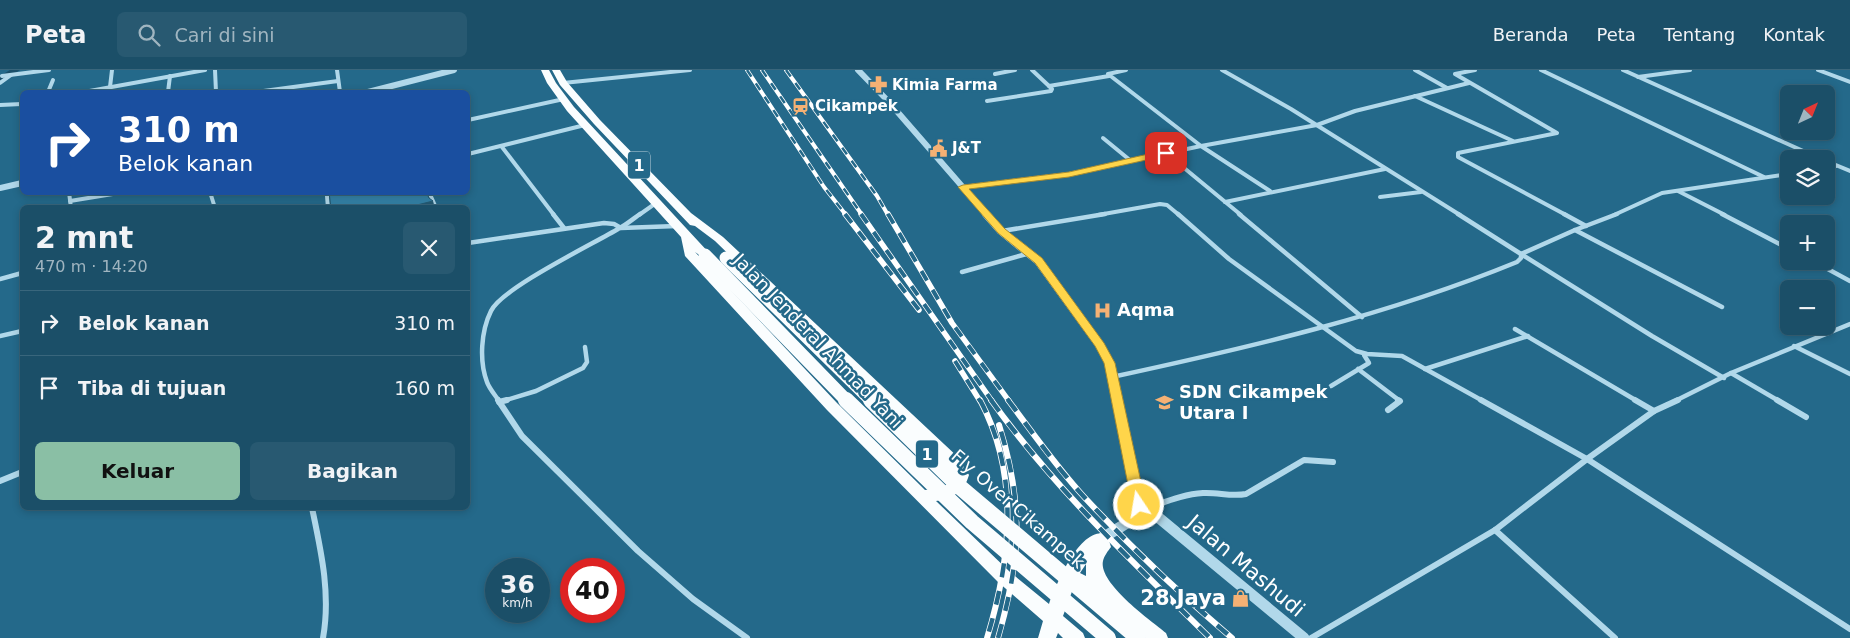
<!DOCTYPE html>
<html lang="id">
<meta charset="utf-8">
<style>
:root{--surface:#1b4f68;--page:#285971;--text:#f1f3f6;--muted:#a0b5c0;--line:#39667c;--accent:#8abfa5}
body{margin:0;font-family:"DejaVu Sans",sans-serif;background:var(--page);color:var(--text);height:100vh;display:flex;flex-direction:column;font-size:19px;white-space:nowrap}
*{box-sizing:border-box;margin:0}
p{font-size:16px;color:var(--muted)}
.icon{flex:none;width:28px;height:28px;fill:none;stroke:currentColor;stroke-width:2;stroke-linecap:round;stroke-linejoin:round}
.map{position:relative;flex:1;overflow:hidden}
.side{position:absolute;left:20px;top:135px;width:450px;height:305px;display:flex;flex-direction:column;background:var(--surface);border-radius:8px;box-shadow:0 2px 8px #0003,0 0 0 1px var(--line)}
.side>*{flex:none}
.guide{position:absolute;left:20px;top:20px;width:450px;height:105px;border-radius:8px;box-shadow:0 2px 8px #0003,0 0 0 1px var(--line);background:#1a4fa0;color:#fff;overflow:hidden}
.needle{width:32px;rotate:43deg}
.fabs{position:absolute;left:1780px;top:15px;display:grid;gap:10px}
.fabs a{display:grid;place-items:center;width:55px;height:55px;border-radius:8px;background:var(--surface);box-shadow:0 2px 8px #0003,0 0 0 1px var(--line);font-size:25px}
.speed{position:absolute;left:485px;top:488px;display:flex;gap:10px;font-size:25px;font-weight:700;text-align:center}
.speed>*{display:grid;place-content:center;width:65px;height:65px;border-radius:50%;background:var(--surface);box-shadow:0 2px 8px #0003,0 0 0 1px var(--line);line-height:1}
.speed small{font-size:12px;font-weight:400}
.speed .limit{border:8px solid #d22;background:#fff;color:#111}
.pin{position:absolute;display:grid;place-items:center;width:42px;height:42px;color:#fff;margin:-21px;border-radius:10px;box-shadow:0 2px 8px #0006}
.me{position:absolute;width:55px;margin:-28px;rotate:348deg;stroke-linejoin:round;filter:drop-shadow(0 0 4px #0008)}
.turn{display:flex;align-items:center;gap:18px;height:105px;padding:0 15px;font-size:22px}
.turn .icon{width:65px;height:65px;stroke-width:2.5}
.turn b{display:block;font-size:35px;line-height:42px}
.round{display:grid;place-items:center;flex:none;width:52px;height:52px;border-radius:8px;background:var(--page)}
.overview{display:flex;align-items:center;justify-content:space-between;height:85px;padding:0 15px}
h1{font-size:30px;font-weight:700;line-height:38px}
.action{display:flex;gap:10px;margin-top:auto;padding:10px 15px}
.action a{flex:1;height:58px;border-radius:8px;background:var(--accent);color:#111;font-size:20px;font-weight:700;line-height:58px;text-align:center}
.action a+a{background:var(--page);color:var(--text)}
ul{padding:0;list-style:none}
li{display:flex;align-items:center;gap:15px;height:65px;padding:0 15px;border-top:1px solid var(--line)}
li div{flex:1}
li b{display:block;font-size:19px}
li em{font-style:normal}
header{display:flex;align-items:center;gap:30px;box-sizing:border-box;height:70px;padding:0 25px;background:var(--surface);border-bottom:1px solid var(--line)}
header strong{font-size:24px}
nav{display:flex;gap:28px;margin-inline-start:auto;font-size:18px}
.search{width:350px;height:45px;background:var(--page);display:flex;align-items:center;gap:12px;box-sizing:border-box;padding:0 18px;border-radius:8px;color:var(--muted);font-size:19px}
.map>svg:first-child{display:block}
</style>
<header>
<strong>Peta</strong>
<div class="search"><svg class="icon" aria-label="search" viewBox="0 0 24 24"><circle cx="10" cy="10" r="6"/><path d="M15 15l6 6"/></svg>Cari di sini</div>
<nav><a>Beranda</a><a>Peta</a><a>Tentang</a><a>Kontak</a></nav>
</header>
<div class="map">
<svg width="1850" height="568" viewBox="0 0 1850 568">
<rect width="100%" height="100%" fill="#24698a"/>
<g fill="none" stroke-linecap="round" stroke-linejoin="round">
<path fill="#194f6a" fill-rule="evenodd" d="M10 0H20L0 12V6Z"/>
<g stroke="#b1d8ea" stroke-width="4">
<path d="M215 0 216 22"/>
<path d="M337 0 340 22"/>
<path d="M1032 0 1049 16 1109 6"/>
<path d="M1126 0 1108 4 1201 76 1270 121"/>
<path d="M1222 0 1291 39 1460 145"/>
<path d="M1415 0 1447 18"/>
<path d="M1475 0 1455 4 1557 63 1458 83V87L1566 145"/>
<path d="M1541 0 1764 107"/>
<path d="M1623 0 1821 89"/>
<path d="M1818 0 1850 12"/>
<path d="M995 4 1015 0"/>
<path d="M2 6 49 0"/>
<path d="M1638 7 1690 0"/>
<path d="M0 13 11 5"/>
<path d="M563 13 690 0"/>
<path d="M110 17 112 0"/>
<path d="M48 22 53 10"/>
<path d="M84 22 205 0"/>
<path d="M168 22 170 6"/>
<path d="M256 22 338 11"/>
<path d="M1415 26 1513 71"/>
<path d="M987 31 1051 21 1052 19 1049 16"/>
<path d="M0 35 22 34"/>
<path d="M468 50 564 29"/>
<path d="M1103 68 1131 91"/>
<path d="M502 77 554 145"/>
<path d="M1166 83 1241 145"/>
<path d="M468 84 585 55"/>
<path d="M1826 91 1850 101"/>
<path d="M1826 97 1836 96"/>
<path d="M963 117 1069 104 1201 76 1317 55 1355 41 1469 13"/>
<path d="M1678 121 1725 145"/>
<path d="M69 122 71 138"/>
<path d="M210 122 215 138"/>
<path d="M429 122 436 138"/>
<path d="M1380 127 1421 122"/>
<path d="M70 131 125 122"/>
<path d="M1225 132 1385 99"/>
<path d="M328 138 327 126 329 122"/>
<path d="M639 145 656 133"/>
<path d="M1098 145 1160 134 1167 135 1179 145"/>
<path d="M1614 145 1662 123 1789 104"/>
</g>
<g stroke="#b1d8ea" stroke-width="4.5">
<path d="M553 144 564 158"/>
<path d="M1178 144 1229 189 1356 281 1367 284 1402 286 1483 331"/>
<path d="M1239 144 1362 247"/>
<path d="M1564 144 1586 156"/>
<path d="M1722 144 1789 179"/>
<path d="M1575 160 1722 237"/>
<path d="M1002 161 1105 144"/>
<path d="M468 173 604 153 614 154 621 158 677 156"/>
<path d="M1521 184 1575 160 1617 144"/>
<path d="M1521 184 1652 266 1724 308"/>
<path d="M1813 191 1850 211"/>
<path d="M962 202 1030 183"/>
<path d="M0 209 22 203"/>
<path d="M1515 259 1637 331"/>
<path d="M0 266 22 261"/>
<path d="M1794 276 1850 304"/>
<path d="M1358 299 1400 331"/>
<path d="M1425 299 1528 266"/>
<path d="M1731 303 1779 331"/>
<path d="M1112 307C1251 277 1385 246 1517 192L1521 188V184L1458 144"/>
<path d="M1331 316 1369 293 1364 285"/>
<path d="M499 331C495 325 489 318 487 312 479 291 481 261 491 241 502 218 593 174 618 159 626 155 633 149 640 144"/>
<path d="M503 331 536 321 583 298 587 292 585 277"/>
<path d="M1675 331 1731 303 1850 254"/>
</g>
<g stroke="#b1d8ea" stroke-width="6">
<path d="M498 330 522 366 638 481 693 529 747 568"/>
<path d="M1481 330 1587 389 1850 559"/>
<path d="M1635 330 1654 341"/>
<path d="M1777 330 1806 347"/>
<path d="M499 332 507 330"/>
<path d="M1388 340 1400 331 1398 330"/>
<path d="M0 411 22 402"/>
<path d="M312 438C321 481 331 524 323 568"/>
<path d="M1147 438C1165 432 1184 424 1203 423 1218 422 1231 427 1246 424L1304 390 1333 392"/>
<path d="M1495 460 1615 568"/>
<path d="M1311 568 1495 460 1587 389 1654 341 1678 330"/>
</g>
<g stroke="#b1d8ea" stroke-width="6">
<path d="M858 0 888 31 987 145"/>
<path d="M368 22 454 0"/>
<path d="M0 118 22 113"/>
</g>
<path stroke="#b1d8ea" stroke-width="8" d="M986 144 1001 161 1038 191 1100 276 1109 293 1117 331"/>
<g stroke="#b1d8ea" stroke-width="11">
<path d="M1139 435 1147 438 1304 568"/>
<path d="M1101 469 1130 451 1139 435 1117 330"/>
</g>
<path fill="#fafdfe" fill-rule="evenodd" d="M541 0H549L556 13 574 37 711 185 705 189 695 182 837 333 925 420C937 419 949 418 953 405L948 397 715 171 695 156 690 155 594 54 560 15 552 0H560L567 12 600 50 691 143 723 167 960 389 969 405C964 422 953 428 936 431L1010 502 1049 534C1057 514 1079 456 1107 464L1111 477C1108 481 1104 486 1103 491 1098 513 1150 550 1166 563L1168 568H1146L1119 545 1074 516 1063 546 1083 563 1085 568H1063L1058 563 1056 568H1038L1043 551 998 512 827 340 685 186 681 167 567 41 547 13ZM1086 494V506L1080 503Z"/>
<defs>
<g id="rail-far2">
<path d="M747 0 824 117 846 145"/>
<path d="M762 0 862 145"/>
<path d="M786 0 877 126 888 145"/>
</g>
<g id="rail-far1">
<path d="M845 144 919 240"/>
<path d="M861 144 992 331"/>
<path d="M888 144 952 253 1009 331"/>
<path d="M955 291 980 331"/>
</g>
<g id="rail">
<path d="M980 330C1020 405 1011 489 987 568"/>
<path d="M991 330C1054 418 1133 492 1210 568"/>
<path d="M1008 330C1033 363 1057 398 1086 429 1131 477 1181 525 1232 568"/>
<path d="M998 568C1021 488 1024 435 999 355"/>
</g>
</defs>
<use href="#rail-far2" stroke="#fff" stroke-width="4"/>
<use href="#rail-far1" stroke="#fff" stroke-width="5.5"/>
<use href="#rail" stroke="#fff" stroke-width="6"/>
<use href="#rail-far2" stroke="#24698a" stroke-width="2.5" stroke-dasharray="8" stroke-linecap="butt"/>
<use href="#rail-far1" stroke="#24698a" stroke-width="4" stroke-dasharray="11" stroke-linecap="butt"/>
<use href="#rail" stroke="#24698a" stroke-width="4.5" stroke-dasharray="14" stroke-linecap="butt"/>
<g stroke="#fafdfe" stroke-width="13">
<path d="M705 185 847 331"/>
<path d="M726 188 872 331"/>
</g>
<g stroke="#fafdfe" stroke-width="16">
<path d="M846 330 972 452 1108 568"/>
<path d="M871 330 961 418 1138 568"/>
</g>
</g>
<path fill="#245b75" d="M433 131 435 138H405Z"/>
<path fill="#3482a7" stroke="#245b75" d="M329 122H426L429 128 433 131 405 138H331Z"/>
<path fill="#ffd54a" stroke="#a68a30" d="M1166 80 1169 81V85L1069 107 969 119 1005 159 1042 188 1104 273 1115 293 1146 435 1144 439H1134L1132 435 1104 293 1095 276 1035 193 998 163 958 117 963 115 1069 102Z"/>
<defs>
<symbol id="pharmacy-bare" viewBox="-9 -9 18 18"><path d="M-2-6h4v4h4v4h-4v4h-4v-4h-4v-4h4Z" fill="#f5b174" stroke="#24698a" stroke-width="2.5" paint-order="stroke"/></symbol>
<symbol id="station-bare" viewBox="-9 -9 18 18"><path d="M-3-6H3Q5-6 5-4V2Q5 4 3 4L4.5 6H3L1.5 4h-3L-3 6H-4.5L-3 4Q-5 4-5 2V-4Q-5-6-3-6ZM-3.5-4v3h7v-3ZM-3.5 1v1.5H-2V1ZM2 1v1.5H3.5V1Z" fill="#f5b174" stroke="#24698a" stroke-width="2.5" paint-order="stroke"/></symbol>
<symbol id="civic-bare" viewBox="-9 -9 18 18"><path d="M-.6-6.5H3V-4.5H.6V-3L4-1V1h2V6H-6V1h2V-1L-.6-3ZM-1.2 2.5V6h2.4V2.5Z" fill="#f5b174" stroke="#24698a" stroke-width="2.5" paint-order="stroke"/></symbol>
<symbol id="hospital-bare" viewBox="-9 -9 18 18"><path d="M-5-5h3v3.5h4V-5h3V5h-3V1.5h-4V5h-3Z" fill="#f5b174" stroke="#24698a" stroke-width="2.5" paint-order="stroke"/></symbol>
<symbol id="school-bare" viewBox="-9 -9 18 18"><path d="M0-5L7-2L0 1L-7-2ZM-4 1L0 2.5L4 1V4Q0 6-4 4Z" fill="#f5b174" stroke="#24698a" stroke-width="2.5" paint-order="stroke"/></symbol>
<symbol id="shop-bare" viewBox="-9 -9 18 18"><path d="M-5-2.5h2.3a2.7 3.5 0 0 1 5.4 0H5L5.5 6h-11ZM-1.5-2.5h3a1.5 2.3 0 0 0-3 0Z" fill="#f5b174" stroke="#24698a" stroke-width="2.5" paint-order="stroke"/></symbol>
</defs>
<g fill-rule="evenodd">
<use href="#pharmacy-bare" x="866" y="2" width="25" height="25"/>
<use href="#station-bare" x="788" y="24" width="25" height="25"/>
<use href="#civic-bare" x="926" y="66" width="25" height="25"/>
<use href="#hospital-bare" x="1090" y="228" width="25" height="25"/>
<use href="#school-bare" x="1152" y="320" width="25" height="25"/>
<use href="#shop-bare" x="1228" y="516" width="25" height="25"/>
</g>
<g text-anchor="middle" stroke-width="5" stroke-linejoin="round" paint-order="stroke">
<g font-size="15" font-weight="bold" fill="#fff" stroke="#24698a" text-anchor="start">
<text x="892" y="20">Kimia Farma</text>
<text x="815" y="41">Cikampek</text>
<text x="952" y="83">J&amp;T</text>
</g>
<g fill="#24698a" stroke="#bdd2dc" stroke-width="1">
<rect x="628" y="81.5" width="22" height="27" rx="4"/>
<rect x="916" y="370.5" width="22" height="27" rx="4"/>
</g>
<g font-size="16" font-weight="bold" fill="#fff">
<text x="639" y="101">1</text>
<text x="927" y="390">1</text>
</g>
<g font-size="18" font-weight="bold" fill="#fff" stroke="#24698a" text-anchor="start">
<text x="1117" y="246">Aqma</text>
<text x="1179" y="328">SDN Cikampek<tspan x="1179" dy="21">Utara I</tspan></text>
</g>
<g font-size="18" fill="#fff" stroke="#24698a">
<text transform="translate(818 271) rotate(46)" y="6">Jalan Jenderal Ahmad Yani</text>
<text transform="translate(1018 439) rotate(41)" y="6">Fly Over Cikampek</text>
</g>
<g font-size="21" fill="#fff" stroke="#24698a">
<text transform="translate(1246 496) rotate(40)" y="7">Jalan Mashudi</text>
</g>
<g font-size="21" font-weight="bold" fill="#fff" stroke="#24698a" text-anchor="end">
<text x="1226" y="535">28 Jaya</text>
</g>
</g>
</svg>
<div class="fabs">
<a><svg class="needle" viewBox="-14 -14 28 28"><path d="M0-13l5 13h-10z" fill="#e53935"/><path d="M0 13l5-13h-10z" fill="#a0b5c0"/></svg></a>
<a><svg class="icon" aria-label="layers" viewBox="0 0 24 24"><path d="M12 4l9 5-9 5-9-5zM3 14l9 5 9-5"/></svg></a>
<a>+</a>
<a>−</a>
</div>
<div class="speed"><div>36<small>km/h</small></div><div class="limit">40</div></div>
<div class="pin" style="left:1166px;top:83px;background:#d93025"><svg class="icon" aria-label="arrive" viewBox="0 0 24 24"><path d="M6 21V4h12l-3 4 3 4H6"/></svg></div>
<svg class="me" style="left:1139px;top:435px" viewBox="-20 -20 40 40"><circle r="17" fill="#ffd54a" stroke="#fff" stroke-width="3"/><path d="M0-11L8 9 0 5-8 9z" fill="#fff"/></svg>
<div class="guide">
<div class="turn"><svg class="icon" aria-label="right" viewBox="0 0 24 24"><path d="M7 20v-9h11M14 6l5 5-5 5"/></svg><div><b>310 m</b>Belok kanan</div></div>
</div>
<section class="side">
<div class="overview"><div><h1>2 mnt</h1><p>470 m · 14:20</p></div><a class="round"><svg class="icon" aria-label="close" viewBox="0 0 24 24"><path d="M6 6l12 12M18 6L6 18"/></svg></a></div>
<ul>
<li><svg class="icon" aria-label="right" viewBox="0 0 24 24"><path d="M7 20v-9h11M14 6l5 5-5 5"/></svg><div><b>Belok kanan</b></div><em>310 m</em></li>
<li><svg class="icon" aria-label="arrive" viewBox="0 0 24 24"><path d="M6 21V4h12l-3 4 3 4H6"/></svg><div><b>Tiba di tujuan</b></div><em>160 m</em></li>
</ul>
<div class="action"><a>Keluar</a><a>Bagikan</a></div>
</section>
</div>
